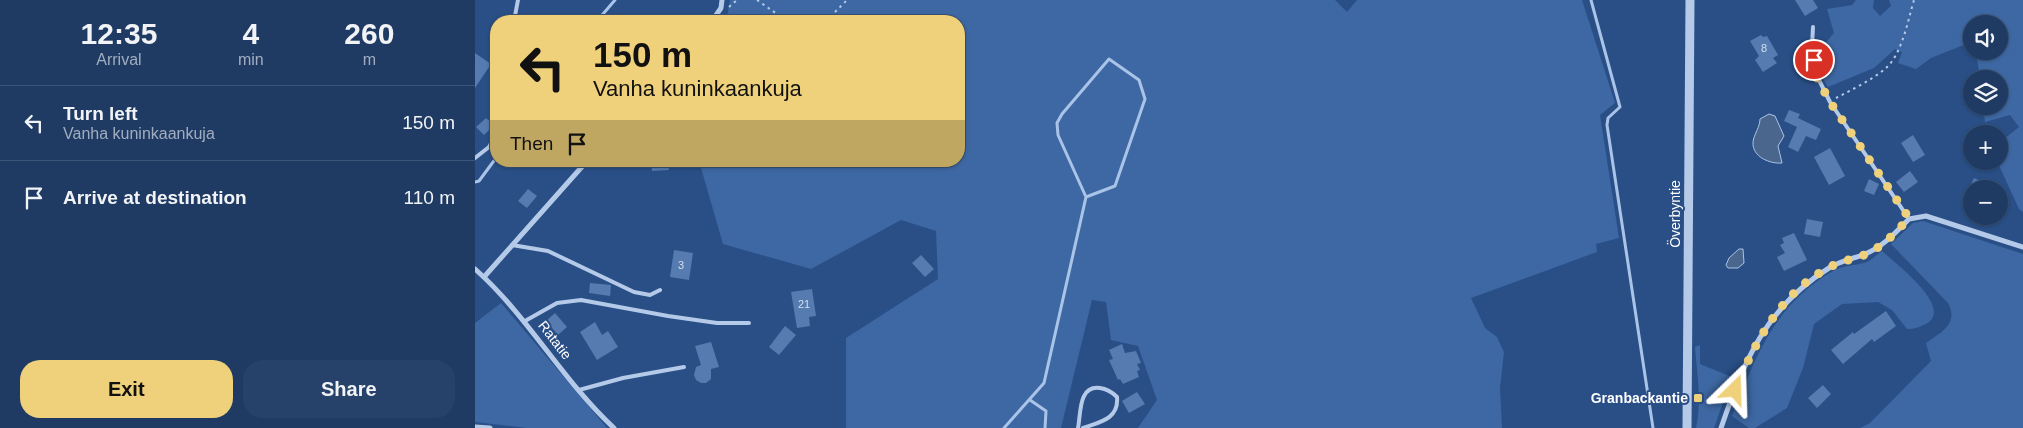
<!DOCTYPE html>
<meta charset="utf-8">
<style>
:root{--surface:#1f3b64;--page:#27426a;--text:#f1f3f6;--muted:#a1adbf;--line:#3c5578;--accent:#efd17b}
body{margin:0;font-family:Helvetica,sans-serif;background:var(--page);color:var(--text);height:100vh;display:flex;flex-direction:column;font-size:19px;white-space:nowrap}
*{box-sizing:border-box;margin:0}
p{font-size:16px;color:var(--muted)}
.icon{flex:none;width:28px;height:28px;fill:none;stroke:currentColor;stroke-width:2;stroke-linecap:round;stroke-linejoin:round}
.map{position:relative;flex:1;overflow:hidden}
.side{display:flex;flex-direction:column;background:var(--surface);width:475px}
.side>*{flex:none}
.hud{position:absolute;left:15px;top:15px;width:475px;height:152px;border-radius:20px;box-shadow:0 1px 4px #0004,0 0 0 1px var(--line);background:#efd17b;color:#111;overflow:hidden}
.tools{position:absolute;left:1488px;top:15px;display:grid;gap:10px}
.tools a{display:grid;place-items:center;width:45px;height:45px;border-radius:50%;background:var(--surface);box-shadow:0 1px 4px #0004,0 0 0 1px var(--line);font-size:25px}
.pin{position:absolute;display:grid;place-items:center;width:42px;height:42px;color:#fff;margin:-21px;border:2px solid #fff;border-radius:50%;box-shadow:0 1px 5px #0007}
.me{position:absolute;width:55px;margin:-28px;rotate:22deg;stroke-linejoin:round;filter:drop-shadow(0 0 4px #0008)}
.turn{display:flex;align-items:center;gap:18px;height:105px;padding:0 20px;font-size:22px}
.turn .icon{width:65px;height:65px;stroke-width:2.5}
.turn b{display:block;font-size:35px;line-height:42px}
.then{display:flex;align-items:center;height:48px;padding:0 20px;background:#0003;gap:10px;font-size:19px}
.eta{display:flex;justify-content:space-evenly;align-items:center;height:85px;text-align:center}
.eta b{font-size:30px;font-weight:800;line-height:35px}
.cta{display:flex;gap:10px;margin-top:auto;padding:10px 20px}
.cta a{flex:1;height:58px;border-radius:20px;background:var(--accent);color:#111;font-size:20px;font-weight:800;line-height:58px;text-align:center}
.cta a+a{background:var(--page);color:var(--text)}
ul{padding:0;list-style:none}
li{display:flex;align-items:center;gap:15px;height:75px;padding:0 20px;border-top:1px solid var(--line)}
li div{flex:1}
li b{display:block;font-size:19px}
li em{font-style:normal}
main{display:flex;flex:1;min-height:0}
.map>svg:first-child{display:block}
</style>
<main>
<section class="side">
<div class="eta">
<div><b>12:35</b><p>Arrival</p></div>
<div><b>4</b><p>min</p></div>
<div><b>260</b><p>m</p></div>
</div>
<ul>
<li><svg class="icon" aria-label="left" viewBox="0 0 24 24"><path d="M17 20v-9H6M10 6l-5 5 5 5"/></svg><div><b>Turn left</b><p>Vanha kuninkaankuja</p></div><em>150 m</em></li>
<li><svg class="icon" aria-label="arrive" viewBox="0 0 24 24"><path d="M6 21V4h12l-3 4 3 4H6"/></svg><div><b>Arrive at destination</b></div><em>110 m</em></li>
</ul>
<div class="cta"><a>Exit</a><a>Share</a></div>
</section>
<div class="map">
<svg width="1548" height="428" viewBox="0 0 1548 428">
<rect width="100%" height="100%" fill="#294f86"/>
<g fill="#3e68a3">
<path d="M255 0H860L872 12 882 0H1107L1140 103 1125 115 1144 238 1121 244 1122 252 996 298 1010 328 1022 337 1029 352 1025 388 1027 428H663L682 400 663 346 636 340 631 302 617 300 586 428H371V338L463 279 461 231 426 220 336 269 248 244 224 161H484V21H248L252 17Z"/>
<path d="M1381 0H1399L1398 8 1405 16 1416 6 1414 0H1548V212L1544 209 1522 161H1524V143L1544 127 1535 115 1510 122 1508 106H1524V79H1505L1501 51H1524V24H1496V42L1456 58 1441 69 1423 63 1427 52 1420 49 1399 68 1353 87 1346 75 1341 54 1359 33 1352 9 1377 5Z"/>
<path d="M1448 221 1548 254V428H1385L1395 423 1456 361 1451 343C1466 332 1484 324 1473 303L1416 244 1438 223Z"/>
<path d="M1407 251C1421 264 1480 308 1451 324 1444 327 1440 329 1432 329L1417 310 1403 302 1367 304 1339 324 1328 368 1312 408 1280 428H1274L1257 416C1281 356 1299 305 1358 271 1368 265 1381 266 1392 262 1397 260 1402 254 1407 251Z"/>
<path d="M26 303 132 428H53L0 422V323Z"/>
<path d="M1225 345V364L1257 377 1239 428H1221C1227 402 1222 373 1220 347Z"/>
</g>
<g fill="#4b668d" stroke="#a9c4e8">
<path d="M1294 114 1300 116 1309 136 1303 146 1307 163C1295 164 1277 157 1278 142 1279 134 1285 127 1285 119Z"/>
<path d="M1264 249H1268L1269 263 1263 268H1253L1251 265 1254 258Z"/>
</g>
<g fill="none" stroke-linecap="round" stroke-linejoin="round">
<g stroke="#a9c4e8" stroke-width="3">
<path d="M1116 0 1145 107 1133 118 1132 125 1178 428"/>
<path d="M122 21 140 0"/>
<path d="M0 182 4 181 21 158"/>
<path d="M555 400 571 411 570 428"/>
<path d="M529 428 569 383 611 197 583 135 582 123 587 114 634 59 664 80 670 99 640 186 611 197"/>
</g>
</g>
<g fill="#567bb0">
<path d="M1320 0H1338L1343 8 1330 16Z"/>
<path d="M1286 35 1288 37 1292 36 1303 55 1298 58 1302 63 1288 72 1280 60 1284 56 1275 41Z"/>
<path d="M0 53 16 64 0 88Z"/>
<path d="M1314 110 1325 114 1323 118 1346 129 1341 140 1331 136 1323 152 1313 147 1322 127 1309 121Z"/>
<path d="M11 118 19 125 9 135 1 127Z"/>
<path d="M1438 135 1450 155 1438 162 1426 143Z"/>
<path d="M1355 148 1370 176 1354 185 1339 157Z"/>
<path d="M176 161H193L194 170 177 171Z"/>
<path d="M1435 171 1443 182 1429 192 1421 182Z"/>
<path d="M1499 178 1522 189H1494Z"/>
<path d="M1394 179 1404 184 1399 195 1389 191Z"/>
<path d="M53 189 62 196 52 208 43 201Z"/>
<path d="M1332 219 1348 222 1345 237 1329 234Z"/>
<path d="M1319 233 1332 260 1309 271 1302 257 1310 253 1305 245 1309 243 1307 238Z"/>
<path d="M199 250 218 253 214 280 195 277Z"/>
<path d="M446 255 459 269 450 277 437 263Z"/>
<path d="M115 283 136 285 135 296 114 293Z"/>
<path d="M337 289 341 316 334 317 335 326 322 328 316 292Z"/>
<path d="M1411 311 1421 326 1399 342 1397 339 1368 364 1356 350 1378 332 1379 334Z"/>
<path d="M80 313 92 327 83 335 71 321Z"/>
<path d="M120 322 127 335 133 331 143 347 122 360 105 332Z"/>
<path d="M310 326 321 335 304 355 294 347Z"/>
<path d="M236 342 244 367 236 369V379L231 383H226L221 380 219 375 221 367 226 365 220 346Z"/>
<path d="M647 344 650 353 661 351 666 363 662 364 665 370 662 371 664 377 648 384 645 379 643 380 634 360 638 359 634 350Z"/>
<path d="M1348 385 1356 394 1342 408 1333 398Z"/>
<path d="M662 392 670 404 654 413 647 401Z"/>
</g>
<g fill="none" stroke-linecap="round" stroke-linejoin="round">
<g stroke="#b4cae8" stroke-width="2" stroke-dasharray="2.5 4" stroke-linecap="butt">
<path d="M282 0 312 21"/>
<path d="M254 7 262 0"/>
<path d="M343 21 356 16 372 0"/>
<path d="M1361 98C1378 89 1397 80 1411 68 1427 54 1433 20 1439 0"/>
</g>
<g stroke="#b4cae8" stroke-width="4">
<path d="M39 21 43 0"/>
<path d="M1338 27 1337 46 1341 74 1355 102 1434 219"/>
<path d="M0 158 14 147 21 134"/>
<path d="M37 245 73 251 159 292 175 295 185 290"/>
<path d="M50 321 82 303 106 300 193 316 242 323H274"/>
<path d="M104 390 148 378 209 367"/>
<path d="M603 428C606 414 603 385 625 388 633 389 637 392 642 397 644 419 625 422 608 428"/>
</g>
<g stroke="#b4cae8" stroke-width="5">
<path d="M237 21 246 8 247 0"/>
<path d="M0 269C53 316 87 380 139 428"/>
<path d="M9 277 112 161"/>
<path d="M0 427 15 428"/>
<path d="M1246 428C1269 361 1291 307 1354 268 1365 261 1378 259 1390 254 1408 247 1421 232 1434 219L1451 216 1548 247"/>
</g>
<path stroke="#b4cae8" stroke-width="9" d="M1212 428 1215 0"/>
</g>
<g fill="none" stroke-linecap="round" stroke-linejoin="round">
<path stroke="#efd17b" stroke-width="9" stroke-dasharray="0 16.2" d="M1260 390C1281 341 1306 291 1357 266 1367 261 1379 259 1389 255 1407 248 1421 232 1434 218L1355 102 1340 74 1339 60"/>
</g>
<rect fill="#efd17b" stroke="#294f86" stroke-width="2" x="1218" y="393" width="10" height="10" rx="2.5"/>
<g text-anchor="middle" stroke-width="4" stroke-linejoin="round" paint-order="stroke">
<g font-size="11" fill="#d5deeb">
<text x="1289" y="52">8</text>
<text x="206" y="269">3</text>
<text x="329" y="308">21</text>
</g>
<g font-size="14" fill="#fff" stroke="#294f86">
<text transform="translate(1200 214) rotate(-90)" y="5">Överbyntie</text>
<text transform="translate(80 340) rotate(52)" y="5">Ratatie</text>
</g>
<g font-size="14" font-weight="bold" fill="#fff" stroke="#294f86" text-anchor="end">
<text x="1213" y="403">Granbackantie</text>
</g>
</g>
</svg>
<div class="tools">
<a><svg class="icon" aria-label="sound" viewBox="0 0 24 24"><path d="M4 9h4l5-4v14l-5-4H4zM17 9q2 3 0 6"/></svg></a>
<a><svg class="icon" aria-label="layers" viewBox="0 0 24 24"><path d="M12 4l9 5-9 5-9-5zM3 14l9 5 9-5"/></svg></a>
<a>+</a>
<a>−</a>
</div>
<div class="pin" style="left:1339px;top:60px;background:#d93025"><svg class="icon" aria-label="arrive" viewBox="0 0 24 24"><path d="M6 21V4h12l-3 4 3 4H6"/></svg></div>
<svg class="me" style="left:1260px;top:390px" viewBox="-20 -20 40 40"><path d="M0-17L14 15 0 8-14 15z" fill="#efd17b" stroke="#fff" stroke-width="4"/></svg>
<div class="hud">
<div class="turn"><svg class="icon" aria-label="left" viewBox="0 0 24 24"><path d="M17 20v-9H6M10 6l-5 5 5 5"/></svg><div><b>150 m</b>Vanha kuninkaankuja</div></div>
<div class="then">Then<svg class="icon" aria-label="arrive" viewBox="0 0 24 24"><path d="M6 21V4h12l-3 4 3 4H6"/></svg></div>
</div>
</div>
</main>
